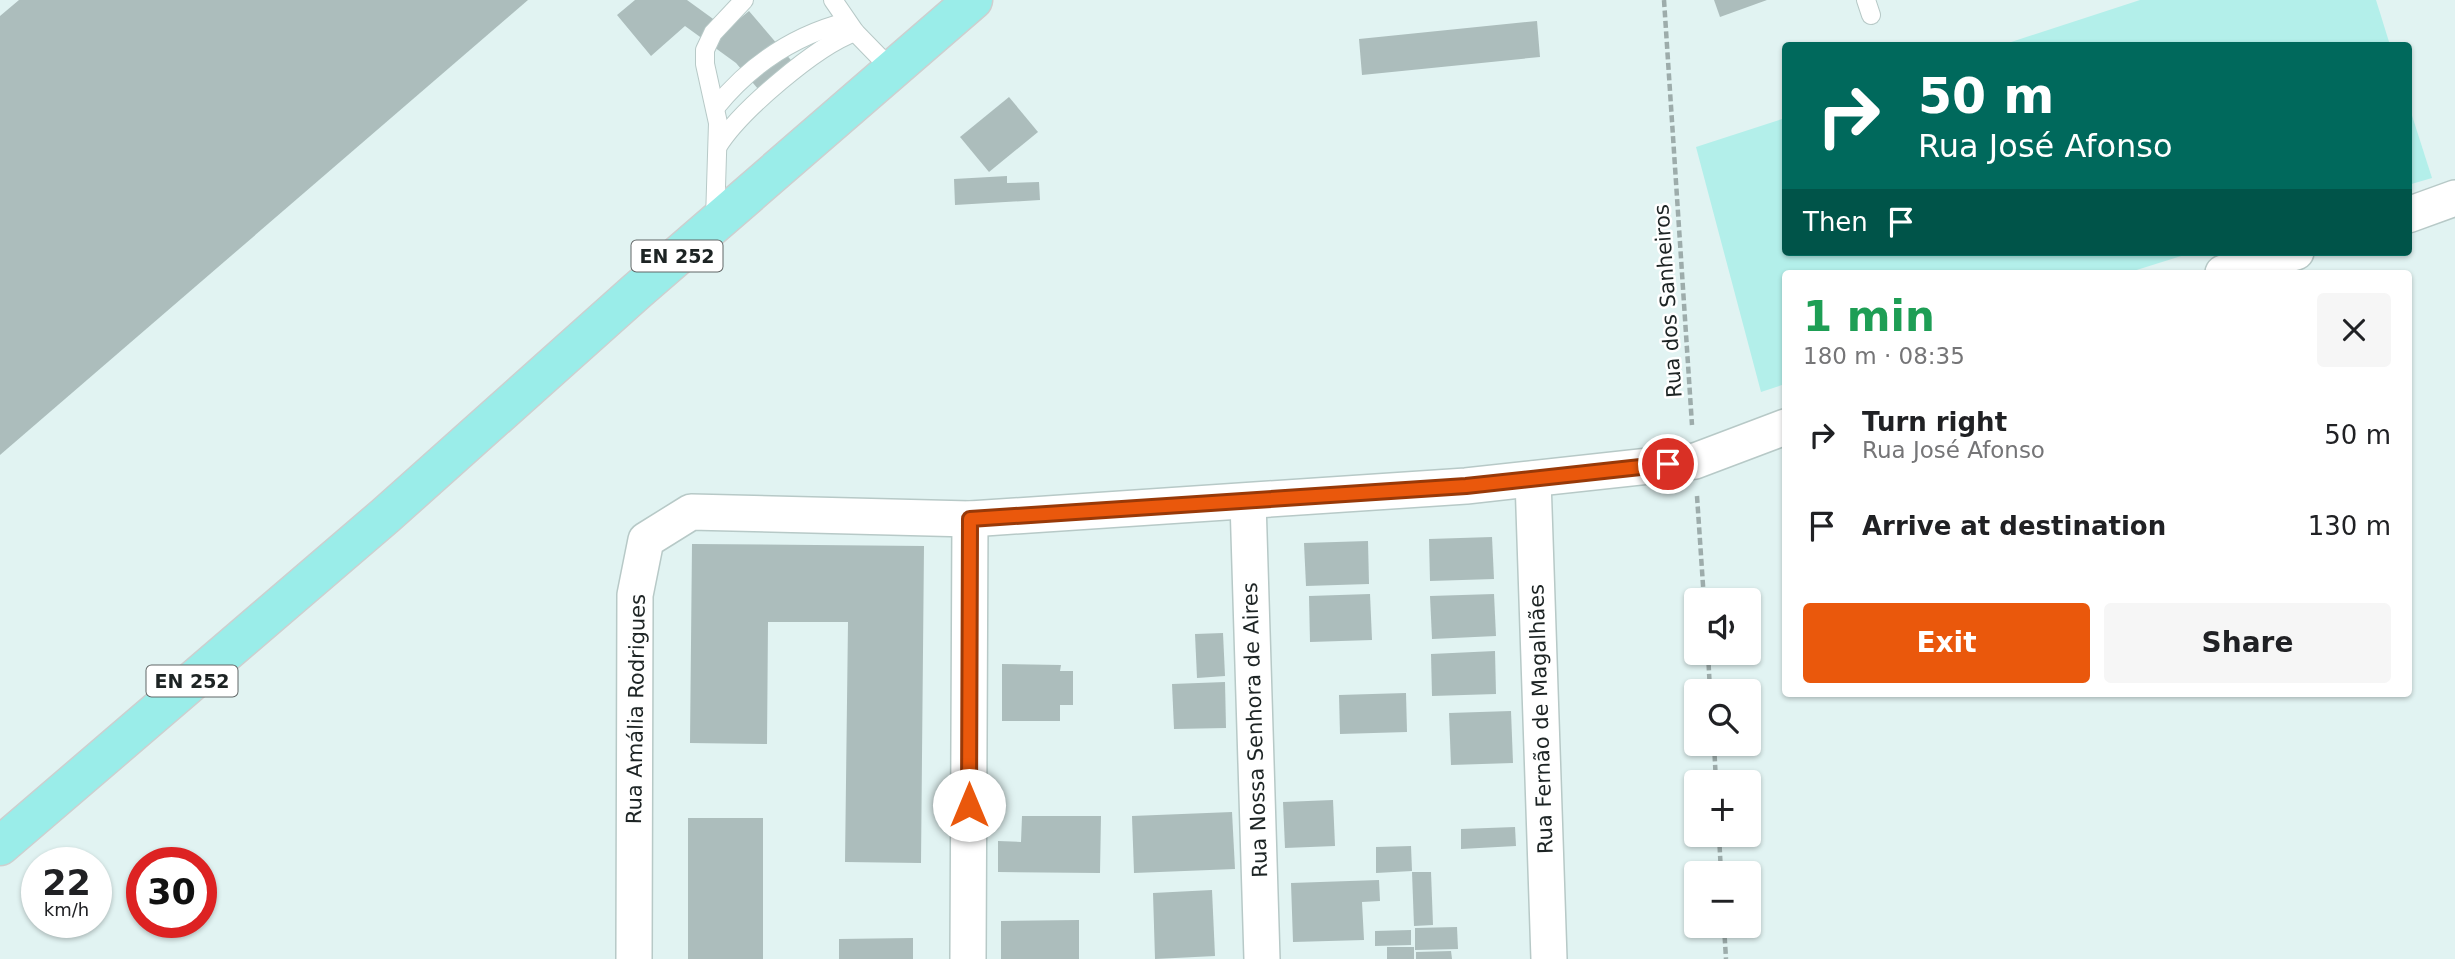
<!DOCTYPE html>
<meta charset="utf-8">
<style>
:root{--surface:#fff;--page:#f6f6f6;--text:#202124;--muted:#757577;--accent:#ea580c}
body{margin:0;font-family:"DejaVu Sans",sans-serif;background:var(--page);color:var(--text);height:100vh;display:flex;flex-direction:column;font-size:26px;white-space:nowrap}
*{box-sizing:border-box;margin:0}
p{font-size:23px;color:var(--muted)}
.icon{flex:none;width:38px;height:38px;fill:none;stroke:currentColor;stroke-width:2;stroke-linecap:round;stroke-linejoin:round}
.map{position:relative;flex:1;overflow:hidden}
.panel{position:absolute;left:1782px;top:270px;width:630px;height:427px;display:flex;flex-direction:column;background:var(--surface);border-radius:7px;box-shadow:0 2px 5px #0004}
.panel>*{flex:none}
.top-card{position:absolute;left:1782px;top:42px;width:630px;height:214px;border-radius:7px;box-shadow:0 2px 5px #0004;background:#00695c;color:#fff;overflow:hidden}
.fabs{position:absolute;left:1684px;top:588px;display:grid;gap:14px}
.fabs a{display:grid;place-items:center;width:77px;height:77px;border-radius:7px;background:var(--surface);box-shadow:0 2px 5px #0004;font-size:35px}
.speed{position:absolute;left:21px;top:847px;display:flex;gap:14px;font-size:35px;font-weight:700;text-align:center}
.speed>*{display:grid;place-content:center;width:91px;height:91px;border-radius:50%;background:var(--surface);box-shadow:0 2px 5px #0004;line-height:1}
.speed small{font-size:18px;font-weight:400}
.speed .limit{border:10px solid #d22;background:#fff;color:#111}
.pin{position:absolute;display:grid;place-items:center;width:60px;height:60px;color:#fff;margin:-30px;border:4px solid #fff;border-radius:50%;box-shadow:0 2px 7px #0007}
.me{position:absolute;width:77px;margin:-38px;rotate:0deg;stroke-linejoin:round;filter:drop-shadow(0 0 5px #0008)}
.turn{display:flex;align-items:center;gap:24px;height:147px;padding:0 21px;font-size:32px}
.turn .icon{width:91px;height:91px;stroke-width:2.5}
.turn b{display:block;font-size:49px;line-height:60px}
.then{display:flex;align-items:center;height:66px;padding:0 21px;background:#0003;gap:14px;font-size:26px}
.round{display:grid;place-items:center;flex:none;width:74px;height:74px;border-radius:7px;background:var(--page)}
.overview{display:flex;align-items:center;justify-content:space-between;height:119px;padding:0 21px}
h1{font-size:42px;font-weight:600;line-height:52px;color:#1e9e55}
.action{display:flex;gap:14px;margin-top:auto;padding:14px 21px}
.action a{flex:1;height:80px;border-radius:7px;background:var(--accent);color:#fff;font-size:28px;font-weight:600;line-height:80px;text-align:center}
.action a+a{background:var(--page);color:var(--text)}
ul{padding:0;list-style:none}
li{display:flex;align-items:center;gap:21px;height:91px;padding:0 21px}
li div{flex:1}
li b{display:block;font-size:26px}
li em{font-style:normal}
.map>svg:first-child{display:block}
</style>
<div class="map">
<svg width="2455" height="959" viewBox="0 0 2455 959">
<rect width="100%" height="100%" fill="#e1f3f2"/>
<g fill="#b3efea">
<path d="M2140 0H2376L2390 45H2002Z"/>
<path d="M2408 103 2432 178 2408 185Z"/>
<path d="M1785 118V252H2194L2127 273H1785V384L1761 392 1696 147Z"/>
</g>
<g fill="#acbdbc">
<path d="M19 0H528L0 455V16Z"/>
<path d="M635 0H687L727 29 749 11 802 73 769 102 736 63 685 26 651 56 617 15Z"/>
<path d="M1714 0H1767L1720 17Z"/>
<path d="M1537 21 1540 57 1362 75 1359 39Z"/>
<path d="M1009 97 1038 132 989 172 960 137Z"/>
<path d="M1007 176V183L1039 182 1040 200 955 205 954 179Z"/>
<path d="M1492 537 1494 579 1430 581 1429 539Z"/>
<path d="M1368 541 1369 584 1306 586 1304 543Z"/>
<path d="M692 544 924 546 921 863 845 862 848 622H768L767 744 690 743Z"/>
<path d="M1370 594 1372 640 1310 642 1309 596Z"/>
<path d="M1494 594 1496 636 1432 639 1430 596Z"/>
<path d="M1223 633 1225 676 1197 678 1195 634Z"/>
<path d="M1495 651 1496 694 1432 696 1431 654Z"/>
<path d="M1002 664 1061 665 1060 671H1073V705H1060V721H1002Z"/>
<path d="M1225 682 1226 728 1174 729 1172 684Z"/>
<path d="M1406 693 1407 732 1340 734 1339 695Z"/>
<path d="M1511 711 1513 763 1451 765 1449 713Z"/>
<path d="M1333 800 1335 846 1285 848 1283 802Z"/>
<path d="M1232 812 1235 869 1134 873 1132 816Z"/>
<path d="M1022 816H1101L1100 873 998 872V841L1021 842Z"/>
<rect x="688" y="818" width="75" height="141"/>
<path d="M1515 827 1516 846 1461 849V829Z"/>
<path d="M1411 846 1412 871 1376 873V847Z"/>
<path d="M1412 872H1431L1433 925 1414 926Z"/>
<path d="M1379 880 1380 901 1362 902 1364 940 1293 942 1291 883Z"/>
<path d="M142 882V910L127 894Z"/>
<path d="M1212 890 1215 956 1155 959 1153 893Z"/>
<path d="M1079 920V959H1001V921Z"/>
<path d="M152 922H180L165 936Z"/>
<path d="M1457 927 1458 949 1415 950V928Z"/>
<path d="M1411 930V945L1375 946V931Z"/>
<path d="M913 938V959H839V939Z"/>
<rect x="1387" y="947" width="27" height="12"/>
<path d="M1451 951 1452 959H1416V952Z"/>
</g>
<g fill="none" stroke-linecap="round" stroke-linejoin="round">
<defs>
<g id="lane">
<path d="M833 0 855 32 892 70"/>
<path d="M1866 0 1871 15"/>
<path d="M716 107C751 64 793 36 846 22"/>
<path d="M718 146C740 111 816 46 855 32"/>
<path d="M715 219 718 123 705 64V50L713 33 744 0"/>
</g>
<g id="street">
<path d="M2408 215 2455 198"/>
<path d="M2223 273 2296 252"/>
<path d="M1533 479 1549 959"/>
<path d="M1248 501 1262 959"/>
<path d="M634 959 635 595 646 540 691 512 970 519 1466 486 1695 461 1785 427"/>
<path d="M968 959 970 519"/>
</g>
<path id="primary" d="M0 846 385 516 637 291 973 0"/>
</defs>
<use href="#lane" stroke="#b7c9c7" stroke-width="20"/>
<use href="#street" stroke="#b7c9c7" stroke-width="38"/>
<use href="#primary" stroke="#cdcfcf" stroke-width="41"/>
<g stroke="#9dacab" stroke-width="4.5" stroke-dasharray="7 3.5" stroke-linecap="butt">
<path d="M1664 0 1692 425"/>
<path d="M1697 496 1704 600"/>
<path d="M1708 653 1710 691"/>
<path d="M1714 744 1716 782"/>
<path d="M1719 835 1721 873"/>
<path d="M1724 926 1726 959"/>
</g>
<use href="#lane" stroke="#fff" stroke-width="18"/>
<use href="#street" stroke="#fff" stroke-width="35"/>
<use href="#primary" stroke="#9aede9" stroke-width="38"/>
</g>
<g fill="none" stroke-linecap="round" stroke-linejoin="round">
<defs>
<path id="route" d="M969 805 970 519 1466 486 1668 464"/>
</defs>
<use href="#route" stroke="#983908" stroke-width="18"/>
<use href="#route" stroke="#ea580c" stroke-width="12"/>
</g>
<g text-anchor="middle" stroke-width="5" stroke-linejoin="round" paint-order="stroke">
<g fill="#fff" stroke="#616666" stroke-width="2">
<rect x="631.5" y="240.5" width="91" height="31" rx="5"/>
<rect x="146.5" y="665.5" width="91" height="31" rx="5"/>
</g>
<g font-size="19" font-weight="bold" fill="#1d2424">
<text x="677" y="263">EN 252</text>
<text x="192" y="688">EN 252</text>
</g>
<g font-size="21" fill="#1d2424" stroke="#fff">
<text transform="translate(1668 301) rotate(-94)" y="7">Rua dos Sanheiros</text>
<text transform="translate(636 709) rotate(-89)" y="7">Rua Amália Rodrigues</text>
<text transform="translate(1541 719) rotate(-92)" y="7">Rua Fernão de Magalhães</text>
<text transform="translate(1255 730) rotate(-92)" y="7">Rua Nossa Senhora de Aires</text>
</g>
</g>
</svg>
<div class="fabs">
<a><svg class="icon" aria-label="sound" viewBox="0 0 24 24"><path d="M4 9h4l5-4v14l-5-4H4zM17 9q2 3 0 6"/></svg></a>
<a><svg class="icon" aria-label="search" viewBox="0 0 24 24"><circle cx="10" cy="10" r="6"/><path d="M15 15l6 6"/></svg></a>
<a>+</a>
<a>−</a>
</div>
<div class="speed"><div>22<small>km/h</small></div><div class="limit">30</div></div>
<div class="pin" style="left:1668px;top:464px;background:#d93025"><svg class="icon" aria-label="arrive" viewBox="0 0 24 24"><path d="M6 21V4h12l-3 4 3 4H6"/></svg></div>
<svg class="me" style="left:969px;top:805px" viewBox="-20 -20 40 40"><circle r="19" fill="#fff"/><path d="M0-13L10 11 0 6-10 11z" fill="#ea580c"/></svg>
<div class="top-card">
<div class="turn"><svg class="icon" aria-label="right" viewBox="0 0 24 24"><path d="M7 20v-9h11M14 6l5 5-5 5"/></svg><div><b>50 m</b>Rua José Afonso</div></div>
<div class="then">Then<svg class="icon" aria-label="arrive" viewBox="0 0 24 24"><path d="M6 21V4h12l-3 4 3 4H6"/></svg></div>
</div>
<section class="panel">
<div class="overview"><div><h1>1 min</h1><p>180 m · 08:35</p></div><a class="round"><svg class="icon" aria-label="close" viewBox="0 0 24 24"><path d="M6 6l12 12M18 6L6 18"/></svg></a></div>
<ul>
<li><svg class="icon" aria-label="right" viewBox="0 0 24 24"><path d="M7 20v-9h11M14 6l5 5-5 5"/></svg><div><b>Turn right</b><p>Rua José Afonso</p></div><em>50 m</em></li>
<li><svg class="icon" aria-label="arrive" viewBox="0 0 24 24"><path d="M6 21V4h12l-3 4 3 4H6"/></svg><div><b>Arrive at destination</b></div><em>130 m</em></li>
</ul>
<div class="action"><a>Exit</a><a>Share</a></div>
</section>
</div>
